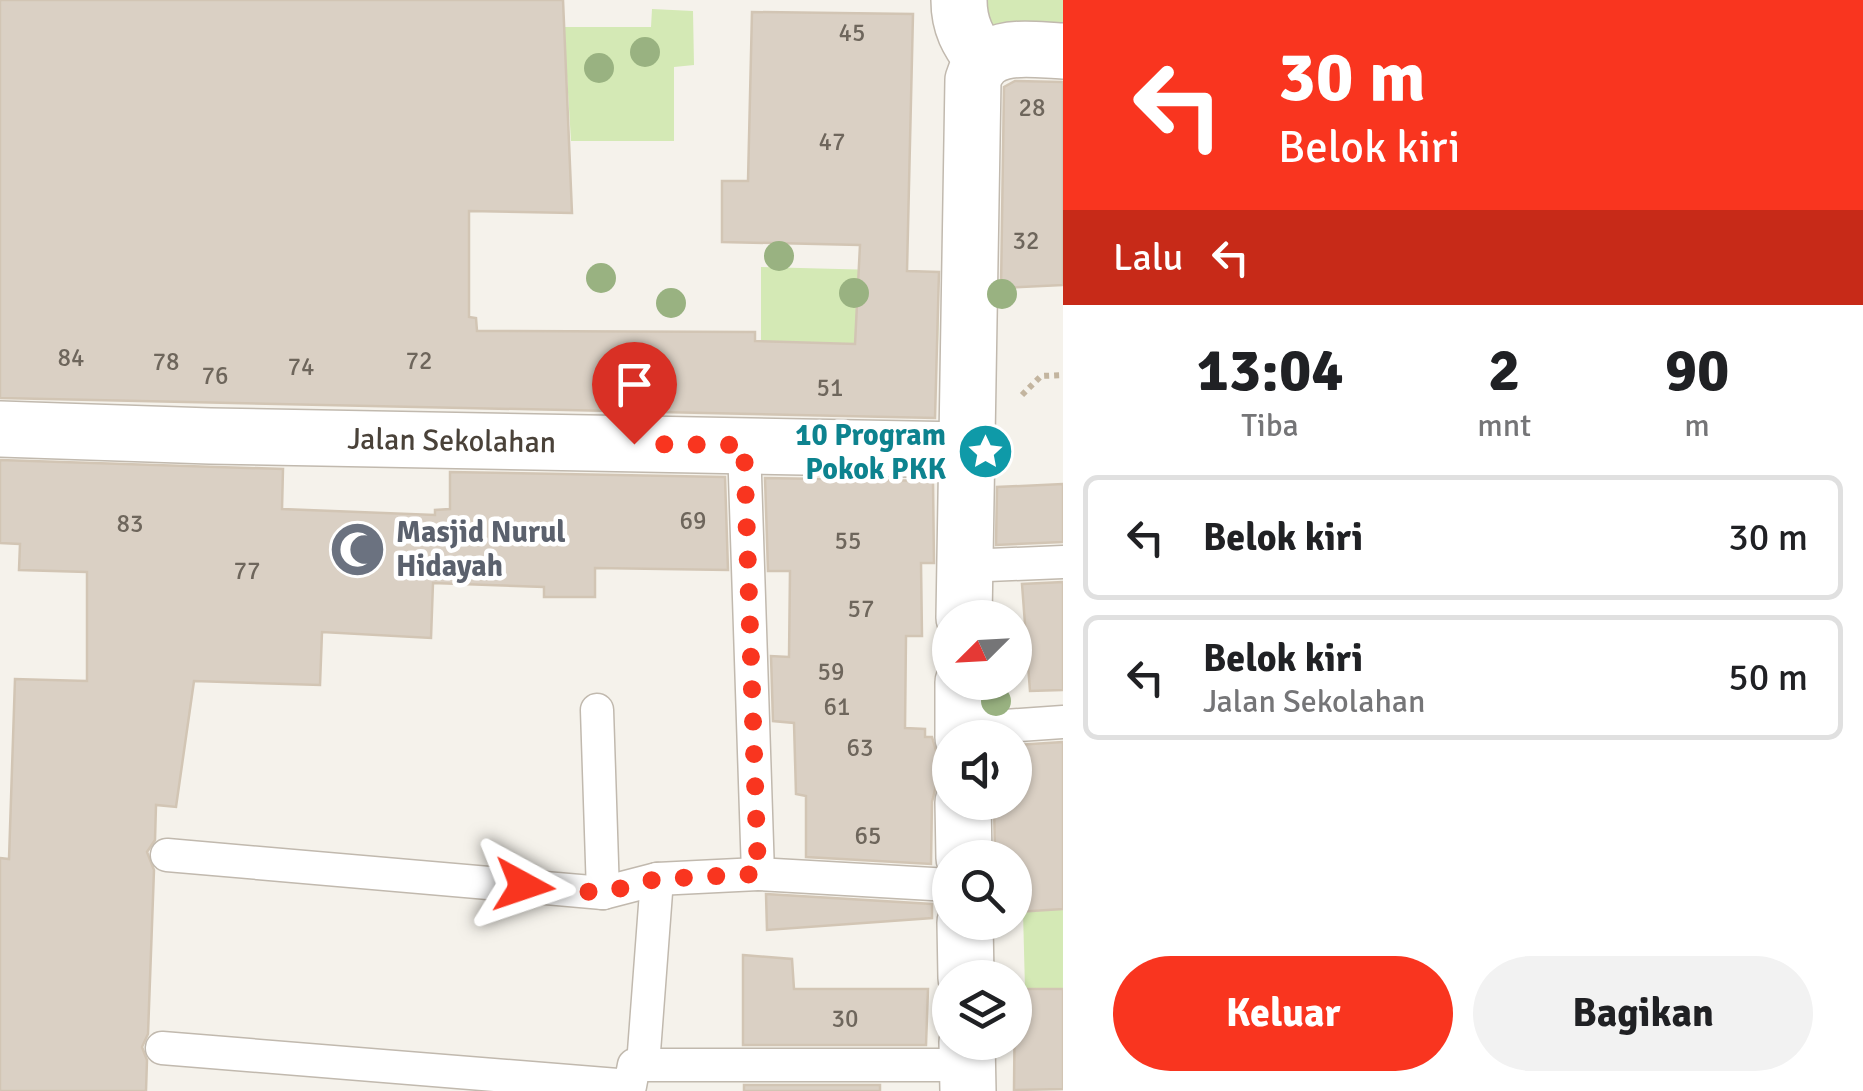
<!DOCTYPE html>
<html lang="id">
<style>
:root{--surface:#fff;--page:#f2f2f2;--text:#202124;--muted:#757577;--line:#e0e0e0;--accent:#f9351f}
body{margin:0;font-family:Signika,sans-serif;background:var(--page);color:var(--text);height:100vh;display:flex;flex-direction:column;font-size:38px;white-space:nowrap}
*{box-sizing:border-box;margin:0}
p{font-size:32px;color:var(--muted)}
.icon{flex:none;width:55px;height:55px;fill:none;stroke:currentColor;stroke-width:2;stroke-linecap:round;stroke-linejoin:round}
.map{position:relative;flex:1;overflow:hidden}
.sheet{display:flex;flex-direction:column;background:var(--surface);width:800px}
.sheet>*{flex:none}
.banner{background:#f9351f;color:#fff;overflow:hidden}
.needle{width:65px;rotate:246deg}
.buttons{position:absolute;left:932px;top:600px;display:grid;gap:20px}
.buttons a{display:grid;place-items:center;width:100px;height:100px;border-radius:50%;background:var(--surface);box-shadow:0 2px 8px #0004;font-size:50px}
.pin{position:absolute;display:grid;place-items:center;width:85px;height:85px;color:#fff;margin:-102px -42px;border-radius:50% 50% 50% 0;rotate:-45deg;box-shadow:0 0 10px #0007}
.pin .icon{rotate:45deg}
.me{position:absolute;width:110px;margin:-55px;rotate:95deg;stroke-linejoin:round;filter:drop-shadow(0 0 8px #0008)}
.turn{display:flex;align-items:center;gap:35px;height:210px;padding:0 50px;font-size:45px}
.turn .icon{width:130px;height:130px;stroke-width:2.5}
.turn b{display:block;font-size:70px;line-height:85px}
.then{display:flex;align-items:center;height:95px;padding:0 50px;background:#0003;gap:20px;font-size:38px}
.eta{display:flex;justify-content:space-evenly;align-items:center;height:170px;text-align:center}
.eta b{font-size:60px;font-weight:700;line-height:70px}
.button{display:flex;gap:20px;margin-top:auto;padding:20px 50px}
.button a{flex:1;height:115px;border-radius:60px;background:var(--accent);color:#fff;font-size:40px;font-weight:700;line-height:115px;text-align:center}
.button a+a{background:var(--page);color:var(--text)}
ul{padding:0;list-style:none}
li{display:flex;align-items:center;gap:30px;height:125px;margin:0 20px 15px;padding:0 30px;border:5px solid var(--line);border-radius:15px}
li div{flex:1}
li b{display:block;font-size:38px}
li em{font-style:normal}
main{display:flex;flex:1;min-height:0}
.map>svg:first-child{display:block}
</style>
<main>
<div class="map">
<svg width="1063" height="1091" viewBox="0 0 1063 1091">
<rect width="100%" height="100%" fill="#f5f2eb"/>
<g fill="#d4e9b5">
<path d="M977 0H1063V28H978Z"/>
<path d="M652 9 693 11 694 65 674 67V141H571L564 27H651Z"/>
<path d="M761 267 916 271 915 305 939 306 938 346 761 341Z"/>
<path d="M1063 909V989H1025L1023 912Z"/>
</g>
<g fill="#dad0c4" stroke="#d2c5b4" stroke-width="2.5">
<path d="M0 0H563L572 213 469 211V317L476 318 477 331 755 332V341L855 344 860 245 722 242V181H748L752 12 913 14 907 271 939 272 935 418 0 398Z"/>
<path d="M1015 81 1063 82V285L1001 288 1004 87Z"/>
<path d="M0 460 283 469 282 509 435 515V510L450 509V472L725 477 728 570 595 568V597H544V587L433 583 431 638 322 632 320 685 194 681 176 807 156 805 155 840 147 852 154 870 148 1034 142 1047 147 1060 146 1091H0V858L9 859 15 679 87 681V572L19 570 20 544 0 543Z"/>
<path d="M765 478 933 481 934 563H921L922 636H906L905 728 925 729V737H932L937 754 950 766V774L936 786 932 802 931 864 806 857V796L796 794 794 723 773 721 771 656 789 657 790 571H768Z"/>
<path d="M1063 484V542L996 545 997 487Z"/>
<path d="M1063 582V690L1030 691 1022 584Z"/>
<path d="M1063 742V909L1015 912V858H995L994 802H1015V745Z"/>
<path d="M766 894 932 904V918L767 930Z"/>
<path d="M743 955 792 959 794 989H928L926 1045H743Z"/>
<path d="M1015 989H1063V1089L1014 1090Z"/>
<rect x="744" y="1085" width="136" height="6"/>
</g>
<g fill="none" stroke-linecap="round" stroke-linejoin="round">
<defs>
<g id="lane">
<path d="M744 445 758 874 950 885"/>
<path d="M964 566 1063 562"/>
<path d="M597 710 603 893"/>
<path d="M963 729 1063 722"/>
<path d="M167 855 603 893 657 879 758 874"/>
<path d="M162 1048 630 1086 634 1065H967"/>
<path d="M643 1065 657 879"/>
</g>
<g id="street">
<path d="M959 0C959 26 968 41 983 61"/>
<path id="s1" d="M0 429 210 436 966 450"/>
<path d="M964 618 973 80C985 40 1030 50 1063 51"/>
<path d="M963 738V682"/>
<path d="M963 802 964 858"/>
<path d="M965 922 966 978"/>
<path d="M967 1042 968 1091"/>
</g>
</defs>
<use href="#lane" stroke="#c1b9ae" stroke-width="35"/>
<use href="#street" stroke="#c1b9ae" stroke-width="58"/>
<path stroke="#c3b59f" stroke-width="6" stroke-dasharray="5 5" stroke-linecap="butt" d="M1022 395 1041 376 1063 375"/>
<use href="#lane" stroke="#fff" stroke-width="32"/>
<use href="#street" stroke="#fff" stroke-width="55"/>
</g>
<g fill="#99b281">
<circle cx="645" cy="52" r="15"/>
<circle cx="599" cy="68" r="15"/>
<circle cx="779" cy="256" r="15"/>
<circle cx="601" cy="278" r="15"/>
<circle cx="854" cy="293" r="15"/>
<circle cx="1002" cy="294" r="15"/>
<circle cx="671" cy="303" r="15"/>
<circle cx="996" cy="701" r="15"/>
</g>
<g fill="none" stroke-linecap="round" stroke-linejoin="round">
<path stroke="#f9351f" stroke-width="18" stroke-dasharray="0 32.4" d="M524 886 603 893 656 879 758 874 744 445 634 444"/>
</g>
<defs>
<symbol id="sight-disc" viewBox="-11 -11 22 22"><circle r="9.5" fill="#0f9aa8" stroke="#fff"/><path d="M0-6L1.8-2.2L6-1.7L2.9 1.2L3.7 5.4L0 3.3L-3.7 5.4L-2.9 1.2L-6-1.7L-1.8-2.2Z" fill="#fff"/></symbol>
<symbol id="mosque-disc" viewBox="-11 -11 22 22"><circle r="9.5" fill="#6b7280" stroke="#fff"/><path d="M3.5-4.9A6 6 0 1 0 3.5 4.9A5 5 0 1 1 3.5-4.9Z" fill="#fff"/></symbol>
</defs>
<g fill-rule="evenodd">
<use href="#sight-disc" x="954" y="420" width="63" height="63"/>
<use href="#mosque-disc" x="326" y="518" width="63" height="63"/>
</g>
<g text-anchor="middle" stroke-width="9" stroke-linejoin="round" paint-order="stroke">
<g font-size="25" fill="#6e665c">
<text x="852" y="41">45</text>
<text x="1032" y="116">28</text>
<text x="832" y="150">47</text>
<text x="1026" y="249">32</text>
<text x="71" y="366">84</text>
<text x="419" y="369">72</text>
<text x="166" y="370">78</text>
<text x="301" y="375">74</text>
<text x="215" y="384">76</text>
<text x="830" y="396">51</text>
<text x="693" y="529">69</text>
<text x="130" y="532">83</text>
<text x="848" y="549">55</text>
<text x="247" y="579">77</text>
<text x="861" y="617">57</text>
<text x="831" y="680">59</text>
<text x="837" y="715">61</text>
<text x="860" y="756">63</text>
<text x="868" y="844">65</text>
<text x="845" y="1027">30</text>
</g>
<g font-size="30" font-weight="bold" fill="#0d838f" stroke="#fff" text-anchor="end">
<text x="946" y="445">10 Program<tspan x="946" dy="34">Pokok PKK</tspan></text>
</g>
<g font-size="30" fill="#4a4239" stroke="#fff">
<text dy="10" stroke="none"><textPath href="#s1" startOffset="452">Jalan Sekolahan</textPath></text>
</g>
<g font-size="30" font-weight="bold" fill="#5b616d" stroke="#fff" text-anchor="start">
<text x="396" y="542">Masjid Nurul<tspan x="396" dy="34">Hidayah</tspan></text>
</g>
</g>
</svg>
<div class="buttons">
<a><svg class="needle" viewBox="-14 -14 28 28"><path d="M0-13l5 13h-10z" fill="#e53935"/><path d="M0 13l5-13h-10z" fill="#757577"/></svg></a>
<a><svg class="icon" aria-label="sound" viewBox="0 0 24 24"><path d="M4 9h4l5-4v14l-5-4H4zM17 9q2 3 0 6"/></svg></a>
<a><svg class="icon" aria-label="search" viewBox="0 0 24 24"><circle cx="10" cy="10" r="6"/><path d="M15 15l6 6"/></svg></a>
<a><svg class="icon" aria-label="layers" viewBox="0 0 24 24"><path d="M12 4l9 5-9 5-9-5zM3 14l9 5 9-5"/></svg></a>
</div>
<div class="pin" style="left:634px;top:444px;background:#d93025"><svg class="icon" aria-label="arrive" viewBox="0 0 24 24"><path d="M6 21V4h12l-3 4 3 4H6"/></svg></div>
<svg class="me" style="left:524px;top:886px" viewBox="-20 -20 40 40"><path d="M0-17L14 15 0 8-14 15z" fill="#f9351f" stroke="#fff" stroke-width="4"/></svg>
</div>
<section class="sheet">
<div class="banner">
<div class="turn"><svg class="icon" aria-label="left" viewBox="0 0 24 24"><path d="M17 20v-9H6M10 6l-5 5 5 5"/></svg><div><b>30 m</b>Belok kiri</div></div>
<div class="then">Lalu<svg class="icon" aria-label="left" viewBox="0 0 24 24"><path d="M17 20v-9H6M10 6l-5 5 5 5"/></svg></div>
</div>
<div class="eta">
<div><b>13:04</b><p>Tiba</p></div>
<div><b>2</b><p>mnt</p></div>
<div><b>90</b><p>m</p></div>
</div>
<ul>
<li><svg class="icon" aria-label="left" viewBox="0 0 24 24"><path d="M17 20v-9H6M10 6l-5 5 5 5"/></svg><div><b>Belok kiri</b></div><em>30 m</em></li>
<li><svg class="icon" aria-label="left" viewBox="0 0 24 24"><path d="M17 20v-9H6M10 6l-5 5 5 5"/></svg><div><b>Belok kiri</b><p>Jalan Sekolahan</p></div><em>50 m</em></li>
</ul>
<div class="button"><a>Keluar</a><a>Bagikan</a></div>
</section>
</main>
